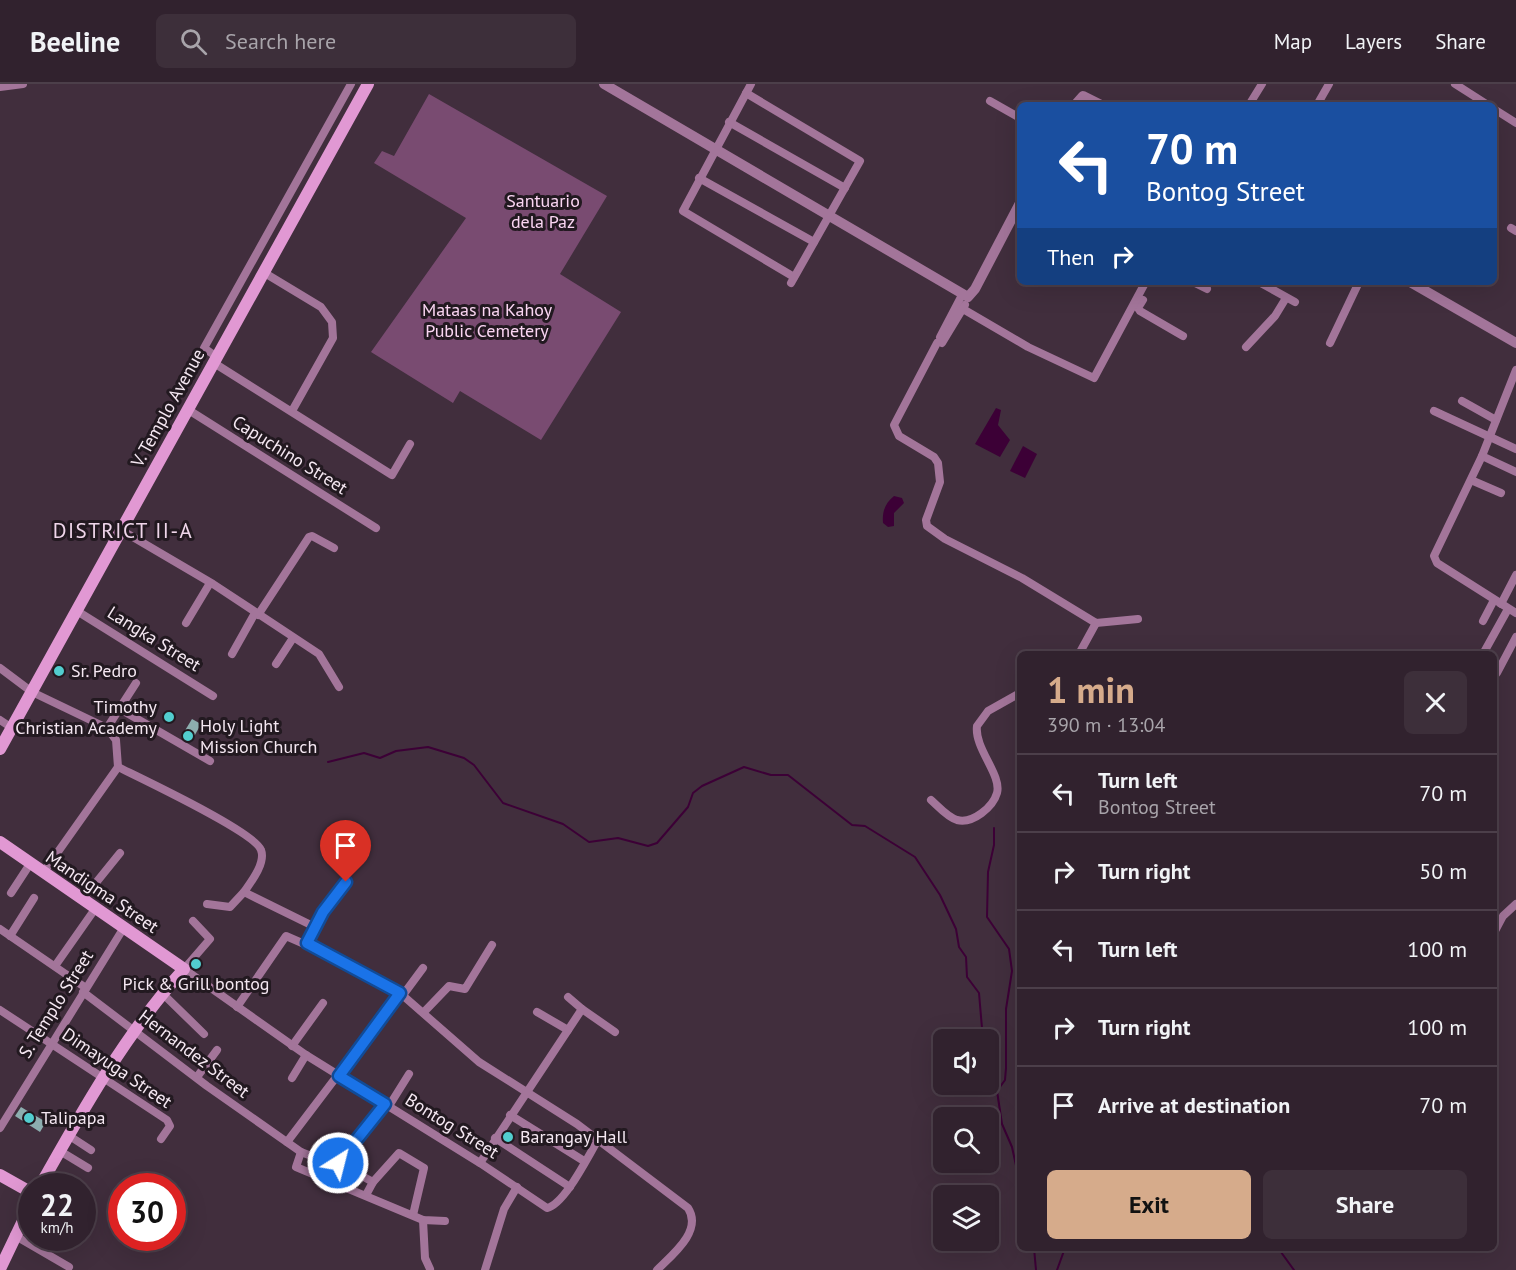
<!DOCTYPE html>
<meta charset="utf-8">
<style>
:root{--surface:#31222e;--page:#3d2f3a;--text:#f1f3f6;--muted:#a8a4aa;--line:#4c3f4a;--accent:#d6ab8b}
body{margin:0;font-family:"PT Sans",sans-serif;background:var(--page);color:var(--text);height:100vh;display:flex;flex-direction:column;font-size:22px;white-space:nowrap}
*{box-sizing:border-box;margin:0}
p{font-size:20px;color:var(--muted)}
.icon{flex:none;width:33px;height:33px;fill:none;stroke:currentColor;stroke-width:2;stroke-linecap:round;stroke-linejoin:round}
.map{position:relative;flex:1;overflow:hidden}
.details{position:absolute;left:1017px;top:567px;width:480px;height:600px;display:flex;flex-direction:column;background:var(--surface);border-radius:9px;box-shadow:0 6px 24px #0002,0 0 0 2px var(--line)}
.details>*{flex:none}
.guide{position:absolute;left:1017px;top:18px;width:480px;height:183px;border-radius:9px;box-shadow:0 6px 24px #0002,0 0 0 2px var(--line);background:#1a4fa0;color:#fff;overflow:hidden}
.buttons{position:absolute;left:933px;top:945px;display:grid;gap:12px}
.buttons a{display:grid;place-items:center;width:66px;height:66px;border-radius:9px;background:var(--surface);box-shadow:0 6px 24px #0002,0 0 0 2px var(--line);font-size:30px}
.speed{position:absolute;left:18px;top:1089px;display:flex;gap:12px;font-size:30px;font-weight:700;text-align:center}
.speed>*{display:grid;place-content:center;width:78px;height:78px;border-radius:50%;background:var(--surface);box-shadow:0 6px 24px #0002,0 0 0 2px var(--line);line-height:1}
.speed small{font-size:15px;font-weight:400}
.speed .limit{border:9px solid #d22;background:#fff;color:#111}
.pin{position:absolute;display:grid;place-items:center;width:51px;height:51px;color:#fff;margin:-62px -26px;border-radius:50% 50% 50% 0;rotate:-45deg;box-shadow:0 0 6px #0007}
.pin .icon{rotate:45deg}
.me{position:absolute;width:66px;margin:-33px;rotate:36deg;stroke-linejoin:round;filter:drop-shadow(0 0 4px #0008)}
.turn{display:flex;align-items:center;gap:21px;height:126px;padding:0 30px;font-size:27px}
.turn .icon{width:78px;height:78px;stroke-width:2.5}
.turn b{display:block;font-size:42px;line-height:51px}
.then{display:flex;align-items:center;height:57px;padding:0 30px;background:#0003;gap:12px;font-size:22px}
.round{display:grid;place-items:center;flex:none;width:63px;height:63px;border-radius:9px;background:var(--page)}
.head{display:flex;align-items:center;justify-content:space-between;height:102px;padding:0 30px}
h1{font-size:36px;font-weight:600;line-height:45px;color:var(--accent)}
.cta{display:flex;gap:12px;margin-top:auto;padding:12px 30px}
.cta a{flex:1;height:69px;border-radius:9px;background:var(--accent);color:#111;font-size:24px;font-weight:600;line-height:69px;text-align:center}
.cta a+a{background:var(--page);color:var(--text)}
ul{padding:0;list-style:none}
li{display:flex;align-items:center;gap:18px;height:78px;padding:0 30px;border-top:2px solid var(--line)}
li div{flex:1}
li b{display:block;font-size:22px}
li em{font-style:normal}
header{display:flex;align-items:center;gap:36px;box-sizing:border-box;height:84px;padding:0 30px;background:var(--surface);border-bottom:2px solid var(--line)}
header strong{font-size:28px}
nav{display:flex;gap:33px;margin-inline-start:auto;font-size:21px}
.search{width:420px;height:54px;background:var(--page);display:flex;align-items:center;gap:15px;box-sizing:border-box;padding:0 21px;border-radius:9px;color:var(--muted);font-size:22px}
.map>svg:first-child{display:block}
</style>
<header>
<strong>Beeline</strong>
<div class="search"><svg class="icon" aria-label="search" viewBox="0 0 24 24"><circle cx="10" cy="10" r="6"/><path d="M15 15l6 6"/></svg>Search here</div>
<nav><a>Map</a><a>Layers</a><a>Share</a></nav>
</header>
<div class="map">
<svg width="1516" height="1186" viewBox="0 0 1516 1186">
<rect width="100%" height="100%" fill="#412e3d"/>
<path fill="#794b71" d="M429 10 607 112 560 190 621 228 541 356 460 307 453 319 371 268 466 134 374 79 382 67 394 72Z"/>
<g fill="#3c0036">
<path d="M996 324 1001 326 998 341 1010 356 1000 373 975 360Z"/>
<path d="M1023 362 1037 370 1025 394 1010 387Z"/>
<path d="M894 412 902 414 904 419 894 429V442L888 443 883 439C882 428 885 419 894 412Z"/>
</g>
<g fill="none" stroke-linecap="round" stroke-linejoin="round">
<g stroke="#3c0036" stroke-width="2">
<path d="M328 678 364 669 380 674 396 667 428 663 464 674 474 681 503 719 563 740 589 758 618 754 648 762 657 759 688 723 693 709 702 702 744 683 771 691H788L852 741 865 742 915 773 940 811 956 845 959 863 966 873 967 893 979 909 983 956"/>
<path d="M994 744V761L988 788 987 833 1009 865 1012 887 1006 925V984L1005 996 997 1007 1002 1040 1012 1063 1020 1100"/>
<path d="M988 979 996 1005"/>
<path d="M1034 1164 1036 1186"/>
<path d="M1278 1164 1294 1186"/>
<path d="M1057 1186 1065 1164"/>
</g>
</g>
<g fill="#8caeaf">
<path d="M192 635 201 640 191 658 181 653Z"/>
<path d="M21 1023 46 1038 40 1048 15 1032Z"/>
</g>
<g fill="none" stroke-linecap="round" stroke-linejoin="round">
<g stroke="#a3759a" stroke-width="8">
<path d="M751 0 683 127 794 193"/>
<path d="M1455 0 1488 21"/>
<path d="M0 3 23 0"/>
<path d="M746 9 860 77 791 199"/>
<path d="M990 17 1020 34"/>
<path d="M1249 21 1262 0"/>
<path d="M1317 21 1329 0"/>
<path d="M1494 25 1516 39"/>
<path d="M729 38 845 104"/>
<path d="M699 94 814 158"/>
<path d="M1511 144 1516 147"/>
<path d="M263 188 321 223 332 238 333 254 292 327"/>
<path d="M1193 198 1207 205"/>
<path d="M1259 198 1295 218"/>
<path d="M1143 216 1138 224 1140 227 1183 252"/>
<path d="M963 225 1028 263 1094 294 1145 199"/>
<path d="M940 253 962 211"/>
<path d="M937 259 894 341 899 352 934 373 938 379 940 398 926 436 927 442 945 455 1022 494 1096 539 1138 535"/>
<path d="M942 259 965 221"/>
<path d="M1330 259 1359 198"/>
<path d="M1246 263 1275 232 1286 214"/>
<path d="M217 273 204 264 351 0"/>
<path d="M214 279 392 391 410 360"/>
<path d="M1516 286 1482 372 1434 472 1437 479 1516 529"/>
<path d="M1462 317 1496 336"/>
<path d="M187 325 376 444"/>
<path d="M1434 327 1516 365"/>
<path d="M1482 372 1516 388"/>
<path d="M1471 396 1501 409"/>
<path d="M121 446 213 500 319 570 339 603"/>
<path d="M1501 520 1516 491"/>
<path d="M77 527 213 612"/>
<path d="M258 531 309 453 312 452 334 464"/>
<path d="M1483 537 1494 516"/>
<path d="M186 539 210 499"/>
<path d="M232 570 255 529"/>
<path d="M1079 570 1096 539"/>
<path d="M1483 570 1508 525"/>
<path d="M276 580 293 554"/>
<path d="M0 584 32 608 107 644 116 656 118 683 43 789"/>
<path d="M1497 589 1516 553"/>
<path d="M120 625 210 677"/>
<path d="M0 636 12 644"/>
<path d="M107 644 136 599"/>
<path d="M118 683C140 694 255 748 261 766 266 779 251 798 244 808L315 843"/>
<path d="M931 716C939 723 947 733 957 736 973 740 993 723 997 709 1002 691 974 664 977 642L988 627 1020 609"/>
<path d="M11 809 30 780"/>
<path d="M82 816 120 769"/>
<path d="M207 820 230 823 244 808"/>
<path d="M193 837 210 855 184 885 306 971 480 1079 547 1124C565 1120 588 1072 598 1056"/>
<path d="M0 845 86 904"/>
<path d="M1494 849 1503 832 1516 820"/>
<path d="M10 852 34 814"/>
<path d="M307 859 323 828 346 798"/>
<path d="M55 882 95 825"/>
<path d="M83 908 207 1002 301 1068 314 1073 323 1071 373 1098"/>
<path d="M162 909 204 950"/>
<path d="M403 911 423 884"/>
<path d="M237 923 286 852 350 880 400 909 479 978 577 1040 688 1124C703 1147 672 1171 657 1186"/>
<path d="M582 925 615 948"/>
<path d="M0 926 167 1036 170 1042 161 1055"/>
<path d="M424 928 449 902 465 905 492 861"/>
<path d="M537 928 568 946"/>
<path d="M292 962 323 919"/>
<path d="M197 993 217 966"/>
<path d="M292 994 306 971"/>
<path d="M389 1022 409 990"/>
<path d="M510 1031 584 1077"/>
<path d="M0 1044 123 845"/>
<path d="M68 1051 91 1066"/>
<path d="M495 1054 570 1103"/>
<path d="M287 1058 400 909"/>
<path d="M60 1067 88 1084"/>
<path d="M301 1068 296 1083 423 1136 445 1137"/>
<path d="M338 1079 385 1020"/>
<path d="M480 1079 582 925 568 913"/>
<path d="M366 1111 373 1098 399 1069 424 1084 413 1131"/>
<path d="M423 1136 425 1174 430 1185"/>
<path d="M14 1151 69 1183"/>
<path d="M485 1186 504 1125 517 1103"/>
</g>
<g stroke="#a3759a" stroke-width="10">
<path d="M604 0 968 213 975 205 1020 119"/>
<path d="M1075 21 1083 12 1101 21"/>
<path d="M1410 198 1516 259"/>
</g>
<g stroke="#e198d3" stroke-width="12">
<path d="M0 665 368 0"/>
<path d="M0 758 184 885C126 949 82 1027 40 1102"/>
<path d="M0 1091 32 1109"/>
<path d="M0 1185 32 1118"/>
</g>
</g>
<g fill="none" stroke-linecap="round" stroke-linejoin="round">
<defs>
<path id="route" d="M338 1079 385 1020 339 992 400 909 307 859 323 828 346 798"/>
</defs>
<use href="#route" stroke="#114b97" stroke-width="15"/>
<use href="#route" stroke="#1a73e8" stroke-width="10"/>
</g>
<g fill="#52cdcf" stroke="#221920" stroke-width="2">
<circle cx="59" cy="587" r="6"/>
<circle cx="169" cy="633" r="6"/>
<circle cx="188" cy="652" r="6"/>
<circle cx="196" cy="880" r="6"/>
<circle cx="29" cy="1034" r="6"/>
<circle cx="508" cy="1053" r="6"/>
</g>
<g text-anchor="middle" stroke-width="6" stroke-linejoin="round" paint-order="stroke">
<g font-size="18" fill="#fbd6f3" stroke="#221920">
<text x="543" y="123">Santuario<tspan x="543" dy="21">dela Paz</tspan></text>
<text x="487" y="232">Mataas na Kahoy<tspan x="487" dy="21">Public Cemetery</tspan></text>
</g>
<g font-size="18" fill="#f5e8f2" stroke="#221920">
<text transform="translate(168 324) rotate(-61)" y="6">V. Templo Avenue</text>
<text transform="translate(290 371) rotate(32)" y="6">Capuchino Street</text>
<text transform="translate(154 555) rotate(32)" y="6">Langka Street</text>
<text transform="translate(102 808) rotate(34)" y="6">Mandigma Street</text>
<text transform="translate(56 920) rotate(-58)" y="6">S. Templo Street</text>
<text transform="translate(194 970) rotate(37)" y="6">Hernandez Street</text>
<text transform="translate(117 984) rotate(34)" y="6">Dimayuga Street</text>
<text transform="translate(452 1042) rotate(32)" y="6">Bontog Street</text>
</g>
<g font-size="18" fill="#f5e8f2" stroke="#221920" text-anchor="start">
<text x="71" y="593">Sr. Pedro</text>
<text x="157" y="629" text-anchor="end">Timothy<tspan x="157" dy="21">Christian Academy</tspan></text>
<text x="200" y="648">Holy Light<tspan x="200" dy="21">Mission Church</tspan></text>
<text x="196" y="906" text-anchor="middle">Pick &amp; Grill bontog</text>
<text x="41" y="1040">Talipapa</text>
<text x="520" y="1059">Barangay Hall</text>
</g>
<g font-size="21" letter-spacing="1.5" fill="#efd6ea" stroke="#221920">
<text x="123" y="454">DISTRICT II-A</text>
</g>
</g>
</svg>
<div class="buttons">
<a><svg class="icon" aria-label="sound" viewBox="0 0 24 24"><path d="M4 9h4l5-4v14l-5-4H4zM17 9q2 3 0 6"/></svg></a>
<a><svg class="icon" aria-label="search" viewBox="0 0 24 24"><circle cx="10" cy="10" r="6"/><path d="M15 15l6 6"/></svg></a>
<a><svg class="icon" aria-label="layers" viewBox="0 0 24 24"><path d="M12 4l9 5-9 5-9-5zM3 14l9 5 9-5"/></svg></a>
</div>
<div class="speed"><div>22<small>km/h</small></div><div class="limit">30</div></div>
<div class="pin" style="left:346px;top:798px;background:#d93025"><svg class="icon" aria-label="arrive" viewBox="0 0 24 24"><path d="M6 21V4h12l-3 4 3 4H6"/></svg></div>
<svg class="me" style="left:338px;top:1079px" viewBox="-20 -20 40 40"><circle r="17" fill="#1a73e8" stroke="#fff" stroke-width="3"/><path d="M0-11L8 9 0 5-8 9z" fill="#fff"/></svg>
<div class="guide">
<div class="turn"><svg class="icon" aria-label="left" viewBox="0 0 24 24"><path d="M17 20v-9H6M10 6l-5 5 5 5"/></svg><div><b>70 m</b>Bontog Street</div></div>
<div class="then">Then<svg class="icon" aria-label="right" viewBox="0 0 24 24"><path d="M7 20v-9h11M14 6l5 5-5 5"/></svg></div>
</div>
<section class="details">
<div class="head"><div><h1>1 min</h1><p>390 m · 13:04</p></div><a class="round"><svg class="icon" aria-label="close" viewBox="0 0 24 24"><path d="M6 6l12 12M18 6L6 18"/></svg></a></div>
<ul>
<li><svg class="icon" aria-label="left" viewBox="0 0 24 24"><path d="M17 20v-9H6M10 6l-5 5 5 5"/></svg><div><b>Turn left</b><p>Bontog Street</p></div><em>70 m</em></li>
<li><svg class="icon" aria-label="right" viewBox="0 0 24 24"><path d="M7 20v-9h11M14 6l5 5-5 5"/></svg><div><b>Turn right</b></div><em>50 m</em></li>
<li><svg class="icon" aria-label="left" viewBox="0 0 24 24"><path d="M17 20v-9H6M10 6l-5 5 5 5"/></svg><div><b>Turn left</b></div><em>100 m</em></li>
<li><svg class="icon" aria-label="right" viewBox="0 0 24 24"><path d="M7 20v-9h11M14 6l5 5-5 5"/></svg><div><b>Turn right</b></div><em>100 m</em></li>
<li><svg class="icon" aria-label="arrive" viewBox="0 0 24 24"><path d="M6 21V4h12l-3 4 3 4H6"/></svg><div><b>Arrive at destination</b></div><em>70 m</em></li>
</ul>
<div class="cta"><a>Exit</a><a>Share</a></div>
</section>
</div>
